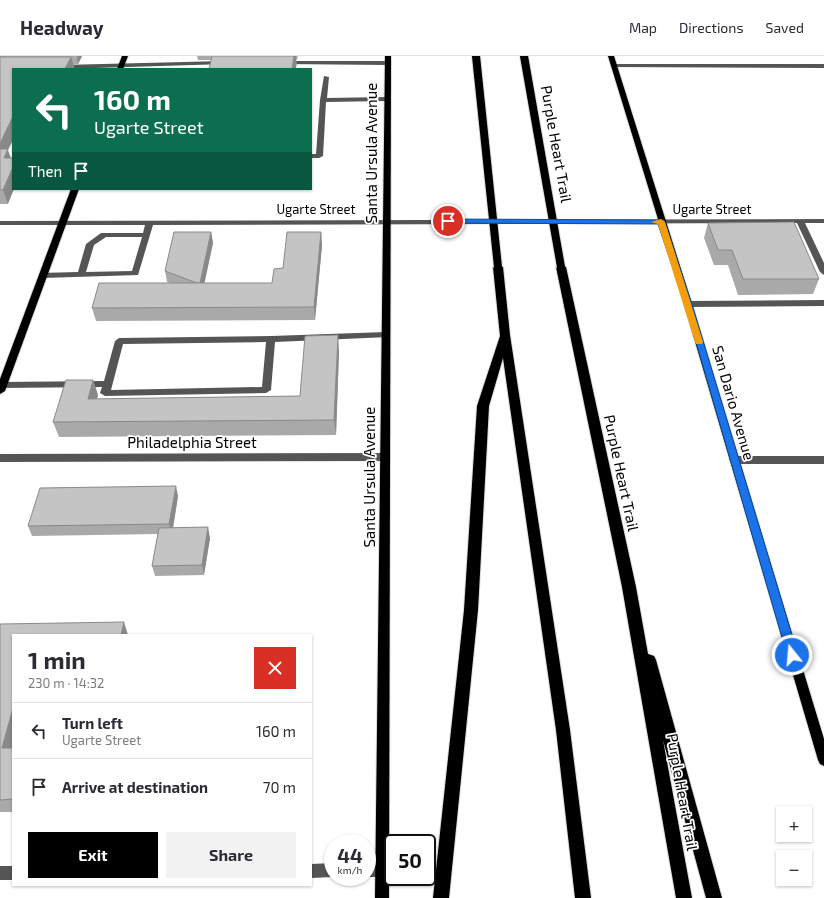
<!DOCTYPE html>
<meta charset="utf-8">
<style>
:root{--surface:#fff;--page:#f2f2f3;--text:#2b2b33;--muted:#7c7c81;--line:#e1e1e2;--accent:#000}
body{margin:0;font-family:"Exo 2",sans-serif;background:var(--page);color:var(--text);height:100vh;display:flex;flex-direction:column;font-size:15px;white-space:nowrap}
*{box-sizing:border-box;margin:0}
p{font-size:13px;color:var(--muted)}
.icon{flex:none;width:22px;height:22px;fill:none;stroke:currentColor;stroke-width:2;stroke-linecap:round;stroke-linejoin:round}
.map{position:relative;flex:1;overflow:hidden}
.drawer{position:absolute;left:12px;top:578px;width:300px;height:252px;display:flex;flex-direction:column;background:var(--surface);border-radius:0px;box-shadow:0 1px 3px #0004}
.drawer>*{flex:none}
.banner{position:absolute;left:12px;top:12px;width:300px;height:122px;border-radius:0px;box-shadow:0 1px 3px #0004;background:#0b6e4f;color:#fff;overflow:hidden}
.tools{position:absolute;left:776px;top:750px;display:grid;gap:8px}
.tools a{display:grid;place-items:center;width:36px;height:36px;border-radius:0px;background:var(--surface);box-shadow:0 1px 3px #0004;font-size:20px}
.speed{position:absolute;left:324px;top:778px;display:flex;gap:8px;font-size:20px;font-weight:700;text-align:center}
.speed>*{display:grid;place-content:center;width:52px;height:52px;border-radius:50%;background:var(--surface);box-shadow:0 1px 3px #0004;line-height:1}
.speed small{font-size:10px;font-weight:400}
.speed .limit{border:2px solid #111;border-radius:6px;background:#fff;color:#111}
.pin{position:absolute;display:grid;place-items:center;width:34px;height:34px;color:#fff;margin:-17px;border:2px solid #fff;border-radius:50%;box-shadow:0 1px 4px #0007}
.me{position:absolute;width:44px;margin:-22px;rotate:343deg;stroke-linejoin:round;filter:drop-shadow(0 0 3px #0008)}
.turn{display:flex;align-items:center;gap:14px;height:84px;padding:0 16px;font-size:18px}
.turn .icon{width:52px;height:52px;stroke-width:2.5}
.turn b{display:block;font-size:28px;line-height:34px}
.then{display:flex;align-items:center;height:38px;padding:0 16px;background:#0003;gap:8px;font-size:15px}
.round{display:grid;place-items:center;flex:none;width:42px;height:42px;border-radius:0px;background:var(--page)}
.overview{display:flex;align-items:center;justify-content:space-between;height:68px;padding:0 16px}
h1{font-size:24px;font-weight:700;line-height:30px}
.primary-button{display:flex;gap:8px;margin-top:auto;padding:8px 16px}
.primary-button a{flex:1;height:46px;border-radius:0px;background:var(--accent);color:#fff;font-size:16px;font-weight:700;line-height:46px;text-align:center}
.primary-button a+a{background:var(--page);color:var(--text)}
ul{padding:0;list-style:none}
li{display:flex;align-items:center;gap:12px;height:56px;padding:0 16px;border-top:1px solid var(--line)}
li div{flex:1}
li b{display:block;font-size:15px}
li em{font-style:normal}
header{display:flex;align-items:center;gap:24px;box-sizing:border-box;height:56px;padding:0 20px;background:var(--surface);border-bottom:1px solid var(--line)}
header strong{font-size:19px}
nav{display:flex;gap:22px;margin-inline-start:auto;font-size:14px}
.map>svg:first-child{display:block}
</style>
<header>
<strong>Headway</strong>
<nav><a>Map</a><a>Directions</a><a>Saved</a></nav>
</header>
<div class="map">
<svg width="824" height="842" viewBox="0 0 824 842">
<rect width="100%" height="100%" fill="#fff"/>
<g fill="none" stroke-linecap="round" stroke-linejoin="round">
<defs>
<g id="major">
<path d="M122 0H128L123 13H117Z"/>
<path d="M385 0H391L389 842H375Z"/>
<path d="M608 0H614L692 248 824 683V710L820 708 818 704 684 248Z"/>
<path d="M71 133H79L5 335 0 338V323Z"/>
</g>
<g id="highway">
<path d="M498 208 503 211 510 279 570 674 591 842H575L556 674 503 302 489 350 478 554 449 842H433L464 554 477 350 500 280 493 211Z"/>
<path d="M561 208 566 211 636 531 648 598 654 600 656 604 722 842H706L663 684 692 842H676L622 531 556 211Z"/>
</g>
</defs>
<use href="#major" stroke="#dbdbdb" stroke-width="2"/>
<use href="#highway" stroke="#dbdbdb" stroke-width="2"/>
<g fill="#555" fill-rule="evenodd">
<path d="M224 5 226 6V8L62 13 59 11 62 9Z"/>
<path d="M284 5H388L391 7 388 9 282 8 281 7Z"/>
<path d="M614 8H824V12L612 11 611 10Z"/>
<path d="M324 20 329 21 327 42 388 41 391 43 388 45 326 46 323 100 319 102H311V98H316L320 44Z"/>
<path d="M824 163V167H805L824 207V219L820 216 797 167 153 169 138 219 43 222 39 219 40 217 78 216 86 188 101 177H143L145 169H0V165ZM106 181H142L132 215 86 216 94 189Z"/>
<path d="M824 244V250L688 251 684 248 688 245Z"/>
<path d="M386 276 389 277 390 279 389 281 275 286 271 334 266 337 105 340 100 337 102 331 0 332V326H2L104 325 115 285 119 282 271 280ZM266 286 262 331 111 334 123 288Z"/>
<path d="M385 397 390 401 385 405 0 406V398Z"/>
<path d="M734 400H824V408H734L729 404Z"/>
<path d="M333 807V821L311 822V808Z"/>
<path d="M367 807H382L387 809 389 814 387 819 382 821H367Z"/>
<rect x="0" y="810" width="13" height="14"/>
</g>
<use href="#major" fill="#000" fill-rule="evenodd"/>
<use href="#highway" fill="#000" fill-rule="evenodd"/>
<defs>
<g id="highway-bridge">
<path d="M476 0 498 211"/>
<path d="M524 0 561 211"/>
</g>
</defs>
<use href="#highway-bridge" stroke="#dbdbdb" stroke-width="10" stroke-linecap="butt"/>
<use href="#highway-bridge" stroke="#000" stroke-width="8"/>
</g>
<g fill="#a9a9a9">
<path d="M0 0H82L78 8 13 13 8 94V148H0Z"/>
<path d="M197 0H298L297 4H296L297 10 211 4H198Z"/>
<path d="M708 167 819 223 813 238 738 239 728 209H714L704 182Z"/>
<path d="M211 176 213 187 204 227H272L283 212 321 176 322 189 315 264 96 265 92 252 170 227 167 226 165 215Z"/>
<path d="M339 295 336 379 59 381 53 366 93 324 98 339 97 343 300 340Z"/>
<path d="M178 440 173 472 210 482 204 519 155 520 152 510 158 478 32 480 28 470Z"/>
<path d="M0 568 13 579V756H0Z"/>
</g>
<g fill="#898989">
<path d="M77 0H82L78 8Z"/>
<path d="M294 0H296V13H292Z"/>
<path d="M71 1 75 13H65Z"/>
<path d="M13 60V84L8 94 13 108 0 101V88Z"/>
<path d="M13 111V133H14L8 148 3 134Z"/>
<path d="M211 176 213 187 202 239 200 228Z"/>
<path d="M321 176 322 189 315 264 314 251Z"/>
<path d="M338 279 339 295 336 379 334 364Z"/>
<path d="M93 324 98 339 93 358 88 343Z"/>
<path d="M176 430 178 440 172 478 169 468Z"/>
<path d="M208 471 210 482 204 519 202 509Z"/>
<path d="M124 566 128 579H121Z"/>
<path d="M13 652V694L2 692Z"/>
</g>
<g fill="#c4c4c4" stroke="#898989">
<path d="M212 0H294L292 13H209Z"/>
<path d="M0 1H71L65 13H13V60L0 88Z"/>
<path d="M0 93H8L4 102H13V111L3 134H0Z"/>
<path d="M794 166 819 223H743L732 194H718L708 167Z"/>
<path d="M174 176H211L200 227H197L165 215Z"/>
<path d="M287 176H321L314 251 92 252 99 227H272L274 213 283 212Z"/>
<path d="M338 279 334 364 53 366 66 324H93L88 343 300 340 305 280Z"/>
<path d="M176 430 169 468 28 470 40 432Z"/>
<path d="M208 471 202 509 152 510 159 472Z"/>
<path d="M124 566 121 579H13V652L2 692H13V743L0 744V568Z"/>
</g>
<path fill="#1a73e8" stroke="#114b97" d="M445 163 664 164 692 248 798 599 796 602H789L787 599 685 248 658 168 448 167 444 165Z"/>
<path fill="#f59e0b" d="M661 163 665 166 703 286 702 288H696L695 286 658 168 651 166Z"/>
<g text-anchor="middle" stroke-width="3.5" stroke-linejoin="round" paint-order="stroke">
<g font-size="13" fill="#000" stroke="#fff">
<text x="316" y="158">Ugarte Street</text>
<text x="712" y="158">Ugarte Street</text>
</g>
<g font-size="15" fill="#000" stroke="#fff">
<text transform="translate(556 88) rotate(80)" y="5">Purple Heart Trail</text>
<text transform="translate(372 97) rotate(-90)" y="5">Santa Ursula Avenue</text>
<text transform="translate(733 347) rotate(74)" y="5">San Dario Avenue</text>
<text x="192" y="392">Philadelphia Street</text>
<text transform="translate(621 417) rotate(78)" y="5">Purple Heart Trail</text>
<text transform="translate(370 421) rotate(-90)" y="5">Santa Ursula Avenue</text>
<text transform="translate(682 736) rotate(80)" y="5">Purple Heart Trail</text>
</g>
</g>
</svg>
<div class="tools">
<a>+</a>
<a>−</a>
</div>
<div class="speed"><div>44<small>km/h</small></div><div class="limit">50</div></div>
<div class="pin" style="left:448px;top:165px;background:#d93025"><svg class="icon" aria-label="arrive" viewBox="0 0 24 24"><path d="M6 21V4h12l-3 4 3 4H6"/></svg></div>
<svg class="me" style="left:792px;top:599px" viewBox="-20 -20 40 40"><circle r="17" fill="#1a73e8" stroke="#fff" stroke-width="3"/><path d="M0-11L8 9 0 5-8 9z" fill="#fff"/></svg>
<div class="banner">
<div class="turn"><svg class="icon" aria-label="left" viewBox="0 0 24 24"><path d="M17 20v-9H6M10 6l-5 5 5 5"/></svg><div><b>160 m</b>Ugarte Street</div></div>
<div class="then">Then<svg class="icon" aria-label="arrive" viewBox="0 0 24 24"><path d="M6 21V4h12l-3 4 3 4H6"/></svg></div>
</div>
<section class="drawer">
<div class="overview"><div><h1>1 min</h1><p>230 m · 14:32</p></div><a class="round" style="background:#d93025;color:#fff"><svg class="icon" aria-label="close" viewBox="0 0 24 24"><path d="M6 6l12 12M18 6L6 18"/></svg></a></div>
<ul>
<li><svg class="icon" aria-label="left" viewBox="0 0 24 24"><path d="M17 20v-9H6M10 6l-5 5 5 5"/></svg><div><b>Turn left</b><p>Ugarte Street</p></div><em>160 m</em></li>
<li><svg class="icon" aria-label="arrive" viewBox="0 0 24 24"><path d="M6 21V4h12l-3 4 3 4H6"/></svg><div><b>Arrive at destination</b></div><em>70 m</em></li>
</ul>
<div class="primary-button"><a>Exit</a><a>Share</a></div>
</section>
</div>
